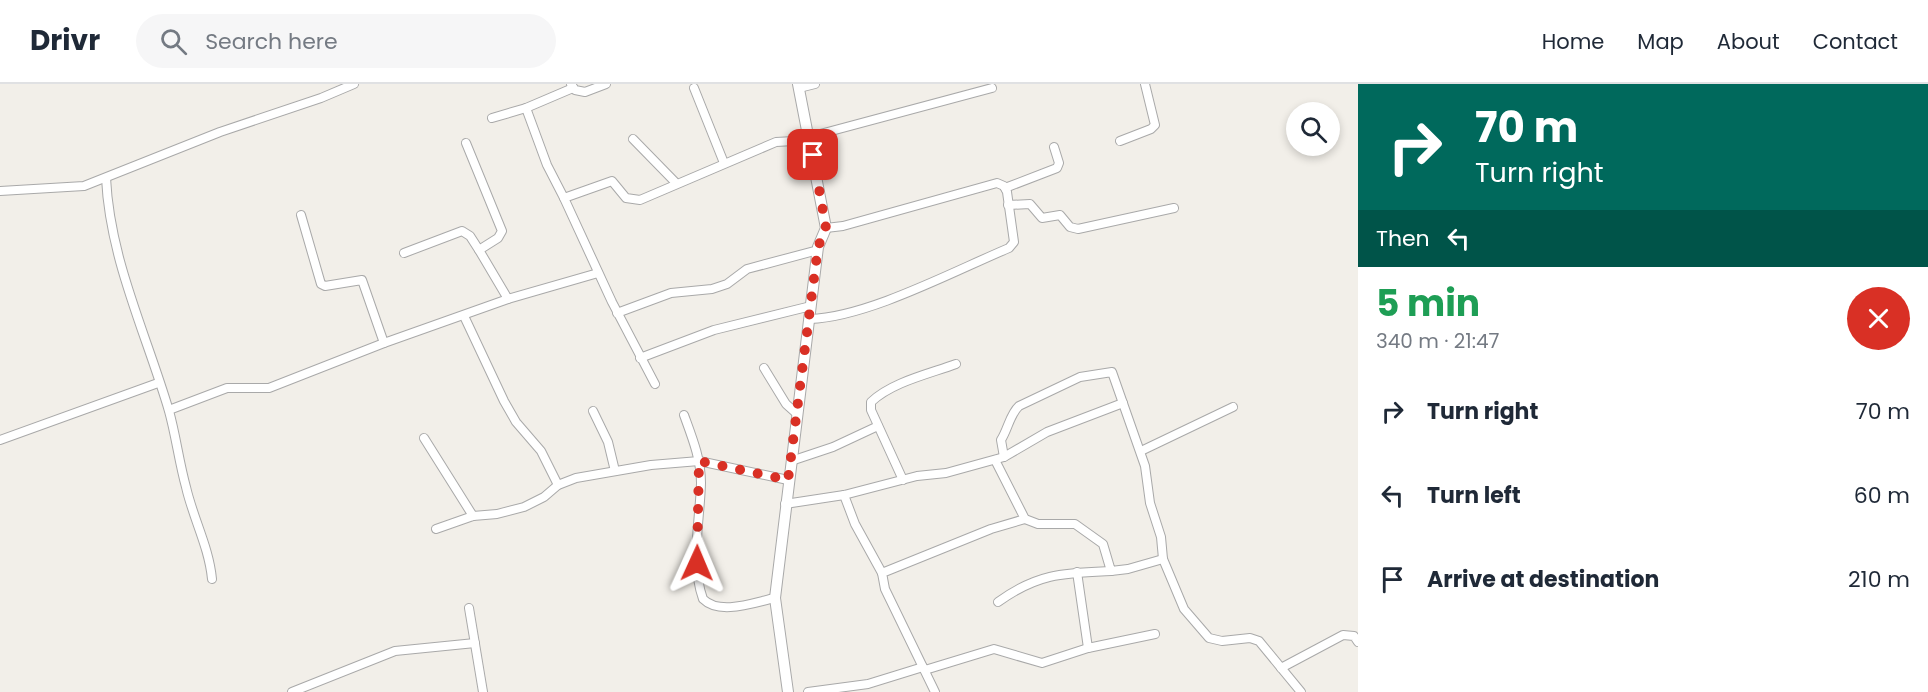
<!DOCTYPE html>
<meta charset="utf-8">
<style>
:root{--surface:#fff;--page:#f6f6f7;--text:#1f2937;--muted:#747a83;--line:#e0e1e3}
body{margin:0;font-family:Poppins,sans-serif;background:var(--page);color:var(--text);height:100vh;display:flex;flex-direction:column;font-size:22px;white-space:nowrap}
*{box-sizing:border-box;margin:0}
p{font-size:20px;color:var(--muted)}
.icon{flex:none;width:33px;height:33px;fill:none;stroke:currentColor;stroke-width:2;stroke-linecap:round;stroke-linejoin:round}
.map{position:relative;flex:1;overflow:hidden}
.details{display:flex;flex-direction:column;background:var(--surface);width:570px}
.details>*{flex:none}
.guide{background:#00695c;color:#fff;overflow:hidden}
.fabs{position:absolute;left:1286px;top:18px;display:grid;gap:12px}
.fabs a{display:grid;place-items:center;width:54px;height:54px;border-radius:50%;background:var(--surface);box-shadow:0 3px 9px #0003;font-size:30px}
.pin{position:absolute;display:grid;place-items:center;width:51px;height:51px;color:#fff;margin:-26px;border-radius:12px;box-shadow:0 3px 9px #0006}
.me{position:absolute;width:66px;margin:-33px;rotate:1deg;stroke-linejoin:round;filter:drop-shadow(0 0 4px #0008)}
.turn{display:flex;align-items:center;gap:21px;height:126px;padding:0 18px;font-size:27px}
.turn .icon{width:78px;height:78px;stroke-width:2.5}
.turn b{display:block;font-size:42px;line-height:51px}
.then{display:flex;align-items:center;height:57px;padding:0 18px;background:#0003;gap:12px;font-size:22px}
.round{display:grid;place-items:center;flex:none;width:63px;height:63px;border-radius:32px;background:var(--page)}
.overview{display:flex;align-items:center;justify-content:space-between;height:102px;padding:0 18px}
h1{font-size:36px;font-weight:700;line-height:45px;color:#1e9e55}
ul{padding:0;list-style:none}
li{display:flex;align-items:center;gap:18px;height:84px;padding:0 18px}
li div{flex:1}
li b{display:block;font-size:22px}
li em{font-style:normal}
header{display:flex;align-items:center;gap:36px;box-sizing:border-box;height:84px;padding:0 30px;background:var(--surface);border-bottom:2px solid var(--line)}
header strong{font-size:28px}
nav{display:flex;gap:33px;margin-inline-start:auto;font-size:21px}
.search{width:420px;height:54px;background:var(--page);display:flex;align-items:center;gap:15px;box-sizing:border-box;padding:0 21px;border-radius:33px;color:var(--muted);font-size:22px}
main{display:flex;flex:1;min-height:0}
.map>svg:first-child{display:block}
</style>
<header>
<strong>Drivr</strong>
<div class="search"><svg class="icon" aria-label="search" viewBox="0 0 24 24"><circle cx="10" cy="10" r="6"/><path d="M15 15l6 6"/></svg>Search here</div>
<nav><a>Home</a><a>Map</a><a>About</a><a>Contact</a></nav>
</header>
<main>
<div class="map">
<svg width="1358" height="608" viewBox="0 0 1358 608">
<rect width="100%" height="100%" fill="#f2efe9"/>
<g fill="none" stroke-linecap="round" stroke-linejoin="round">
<defs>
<g id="minor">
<path d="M571 0 575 6 585 8 606 0"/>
<path d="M694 4 724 79"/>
<path d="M799 4 815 0"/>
<path d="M526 24 547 81 564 114"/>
<path d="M492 34 526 24 573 4"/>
<path d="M633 55 676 99"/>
<path d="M1120 57 1151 45 1155 41 1145 0"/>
<path d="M106 94C110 176 146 249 169 327 176 352 179 378 186 403 193 434 209 463 212 495"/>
<path d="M1005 104 1057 84 1059 79 1054 63"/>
<path d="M0 107 84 102 220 48 321 14 354 0"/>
<path d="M1008 121 1030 120 1042 134 1060 131 1070 143 1078 145 1174 124"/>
<path d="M301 131 321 200 325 202 362 196 384 259 508 215 479 166 498 154 502 147 466 59"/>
<path d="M404 169 462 147 470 152 479 166"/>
<path d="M508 215 598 189"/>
<path d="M617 229 671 209 712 205 727 200 747 185 818 166"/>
<path d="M464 232 504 317 516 338 541 367 558 401"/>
<path d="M810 235C868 233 954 187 1009 164L1014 158 1007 108 1004 102 997 99 843 142 826 144"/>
<path d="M640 274 714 246 811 222"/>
<path d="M764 284 786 320 796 329"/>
<path d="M655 300 612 218 564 114 612 97 626 114 640 116 776 58 794 57 992 4"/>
<path d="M169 326 227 304H269L384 259"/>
<path d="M593 327 608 358 615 387"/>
<path d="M684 331C692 353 701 375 701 399 700 437 690 478 703 515 720 532 755 518 775 514"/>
<path d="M424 354 473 432"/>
<path d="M0 356 158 299"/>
<path d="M1141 367 1233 323"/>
<path d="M1004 373 1001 356C1008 345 1010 330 1019 322L1080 293 1112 288 1145 382 1150 419 1161 453 1163 475 1184 525 1209 554 1222 557 1250 554 1259 557 1301 608"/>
<path d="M995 376 1025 435 1038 440H1075L1103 460 1111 487 1128 485 1163 475"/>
<path d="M791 377 833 363 878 342"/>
<path d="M903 396 871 326V318C892 298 929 290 956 280"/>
<path d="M844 411 855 440 882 489"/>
<path d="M785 420 844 411 917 392 946 389 1004 373 1047 348 1123 319"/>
<path d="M436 445 473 432 497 430 524 423 544 413 558 401 576 394 651 381 699 377 788 396"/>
<path d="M1077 488 1088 564 1155 550"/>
<path d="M998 518C1038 489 1064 489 1111 487"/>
<path d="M469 524 483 608"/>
<path d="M1281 584 1343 551 1354 552 1358 558"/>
<path d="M925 586 994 565 1042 579 1088 564"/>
<path d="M292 608 395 567 475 559"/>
<path d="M808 608 868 600 923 583"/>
<path d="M935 608 885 505 882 489 991 445 1025 435"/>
</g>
<path id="tertiary" d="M788 608 775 514 818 163 826 144 798 0"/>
</defs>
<use href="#minor" stroke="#a9a9a9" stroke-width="10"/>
<use href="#tertiary" stroke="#a9a9a9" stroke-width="12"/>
<use href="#minor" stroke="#fff" stroke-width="8"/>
<use href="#tertiary" stroke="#fff" stroke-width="10"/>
</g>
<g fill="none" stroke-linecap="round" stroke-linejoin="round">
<path stroke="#d93025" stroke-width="10" stroke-dasharray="0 18" d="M697 479 699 377 788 396 818 163 826 144 813 71"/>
</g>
</svg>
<div class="fabs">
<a><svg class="icon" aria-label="search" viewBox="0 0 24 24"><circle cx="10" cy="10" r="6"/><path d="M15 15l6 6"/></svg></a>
</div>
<div class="pin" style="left:813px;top:71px;background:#d93025"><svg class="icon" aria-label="arrive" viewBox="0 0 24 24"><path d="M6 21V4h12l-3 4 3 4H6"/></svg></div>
<svg class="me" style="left:697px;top:479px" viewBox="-20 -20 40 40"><path d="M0-17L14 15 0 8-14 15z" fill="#d93025" stroke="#fff" stroke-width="4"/></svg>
</div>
<section class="details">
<div class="guide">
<div class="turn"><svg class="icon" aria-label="right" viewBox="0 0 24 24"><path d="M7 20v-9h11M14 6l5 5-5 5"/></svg><div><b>70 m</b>Turn right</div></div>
<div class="then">Then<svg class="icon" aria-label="left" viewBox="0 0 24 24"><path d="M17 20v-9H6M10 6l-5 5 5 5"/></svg></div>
</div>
<div class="overview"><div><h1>5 min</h1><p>340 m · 21:47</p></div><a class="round" style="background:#d93025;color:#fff"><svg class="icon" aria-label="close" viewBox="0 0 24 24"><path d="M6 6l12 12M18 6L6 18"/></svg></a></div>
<ul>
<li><svg class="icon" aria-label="right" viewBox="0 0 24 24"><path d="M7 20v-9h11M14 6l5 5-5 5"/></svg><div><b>Turn right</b></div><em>70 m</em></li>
<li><svg class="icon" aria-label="left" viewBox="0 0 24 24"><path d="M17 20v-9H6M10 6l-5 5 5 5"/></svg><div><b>Turn left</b></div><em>60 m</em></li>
<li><svg class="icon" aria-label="arrive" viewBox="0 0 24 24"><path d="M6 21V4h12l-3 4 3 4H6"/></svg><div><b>Arrive at destination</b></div><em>210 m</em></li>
</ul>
</section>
</main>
